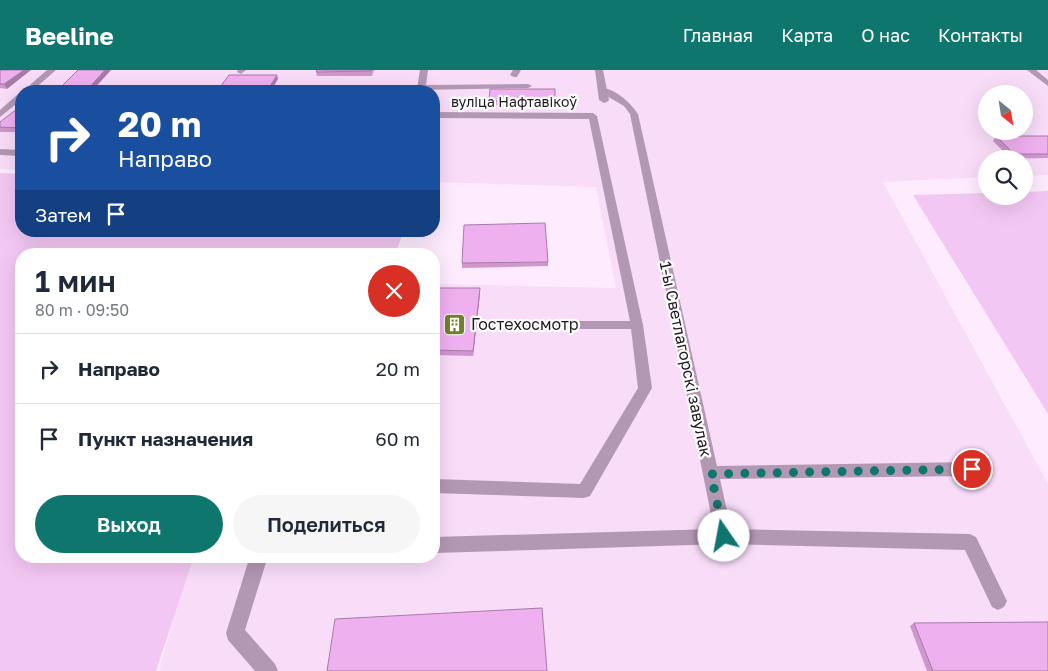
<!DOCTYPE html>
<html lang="ru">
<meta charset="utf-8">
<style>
:root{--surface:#fff;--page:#f6f6f7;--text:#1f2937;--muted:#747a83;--line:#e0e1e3;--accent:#0f766e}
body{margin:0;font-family:"Golos Text",sans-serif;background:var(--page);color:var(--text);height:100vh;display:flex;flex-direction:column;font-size:19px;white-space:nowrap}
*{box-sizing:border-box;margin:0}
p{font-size:16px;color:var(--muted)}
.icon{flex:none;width:28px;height:28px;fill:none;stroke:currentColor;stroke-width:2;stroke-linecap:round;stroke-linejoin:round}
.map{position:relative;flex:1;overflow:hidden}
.side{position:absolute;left:15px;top:178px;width:425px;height:315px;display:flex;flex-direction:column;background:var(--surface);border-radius:20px;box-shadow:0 5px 20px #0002}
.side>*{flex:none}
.guide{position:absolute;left:15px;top:15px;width:425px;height:152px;border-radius:20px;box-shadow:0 5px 20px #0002;background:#1a4fa0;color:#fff;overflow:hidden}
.needle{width:32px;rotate:150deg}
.fabs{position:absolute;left:978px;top:15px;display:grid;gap:10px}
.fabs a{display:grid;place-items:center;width:55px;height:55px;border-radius:50%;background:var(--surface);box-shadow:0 5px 20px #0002;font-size:25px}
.pin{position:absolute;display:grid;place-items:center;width:42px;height:42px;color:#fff;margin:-21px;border:2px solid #fff;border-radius:50%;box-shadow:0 1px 5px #0007}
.me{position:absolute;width:55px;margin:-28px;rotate:348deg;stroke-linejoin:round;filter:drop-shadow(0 0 4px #0008)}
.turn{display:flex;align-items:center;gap:18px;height:105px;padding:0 20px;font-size:22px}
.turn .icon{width:65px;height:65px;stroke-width:2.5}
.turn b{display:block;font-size:35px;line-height:42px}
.then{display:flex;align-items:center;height:48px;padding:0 20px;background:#0003;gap:10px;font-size:19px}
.round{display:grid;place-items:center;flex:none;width:52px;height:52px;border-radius:26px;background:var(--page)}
.headline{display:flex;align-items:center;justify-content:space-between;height:85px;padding:0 20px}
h1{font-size:30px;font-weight:600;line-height:38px}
.button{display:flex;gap:10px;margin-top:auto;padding:10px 20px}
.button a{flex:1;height:58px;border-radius:30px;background:var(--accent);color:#fff;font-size:20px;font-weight:600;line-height:58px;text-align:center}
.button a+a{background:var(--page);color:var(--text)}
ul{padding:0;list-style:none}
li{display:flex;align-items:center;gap:15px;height:70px;padding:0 20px;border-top:1px solid var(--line)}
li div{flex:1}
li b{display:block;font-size:19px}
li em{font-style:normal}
header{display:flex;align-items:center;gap:30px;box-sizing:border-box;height:70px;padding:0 25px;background:var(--accent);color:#fff}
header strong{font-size:24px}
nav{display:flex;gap:28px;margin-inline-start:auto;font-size:18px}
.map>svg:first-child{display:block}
</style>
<header>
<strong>Beeline</strong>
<nav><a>Главная</a><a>Карта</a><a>О нас</a><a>Контакты</a></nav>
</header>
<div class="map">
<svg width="1048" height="601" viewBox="0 0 1048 601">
<rect width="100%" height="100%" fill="#feecfe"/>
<path fill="#f8dcf8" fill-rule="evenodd" d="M0 0H1048V105L1024 106V89H986V107L883 112 1048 414V601H159L191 486H434V214L616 218 596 117 434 112V21H21V100L0 99ZM986 24H1024V61H986Z"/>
<g fill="#f3c7f3">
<path d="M0 103 21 104V161H404L395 184H21V486H194L156 601H0Z"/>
<path d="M1048 121V344L913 125 986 123V126H1024V122Z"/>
</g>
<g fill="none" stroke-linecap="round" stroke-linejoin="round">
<g fill="#b398b3" fill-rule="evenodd">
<path d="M47 0H56L32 21H23Z"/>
<path d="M238 0H246L241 4 237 2Z"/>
<path d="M420 0H428L426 15 528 14 532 16 528 18 421 20 417 18Z"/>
<path d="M513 0H521L517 7H514L510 5Z"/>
<path d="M1027 0H1036L1048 10V16Z"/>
<path d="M600 18C614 17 631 33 638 44L717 396 972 392 978 394 980 399 978 404 972 406 720 409 731 459 970 464 976 467 1004 525 1007 531 1004 537 998 540 992 537 965 480 724 474 434 483V467L714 459 630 44 624 36 600 22Z"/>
<path d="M18 24H21V30L0 47V40Z"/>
<path d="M434 42 593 43 597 46 643 255 652 318 590 426 584 428 434 423V409L580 414 638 318 631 259H434V251H630L589 49 434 48Z"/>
<path d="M0 79 21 80V86L0 85Z"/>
<path d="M250 486H268L245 560 275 594 278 601H255L228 570 226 563Z"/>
</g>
<path fill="#b398b3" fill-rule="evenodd" d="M595 0H603L609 30 607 32 604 33 599 30Z"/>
</g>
<g fill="#ce97ce">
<path d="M0 0 7 19 0 18Z"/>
<path d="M317 0H374L372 6H317L316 2Z"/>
<path d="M555 19V36L489 35V31Z"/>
<path d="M21 36V62H0V52Z"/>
<path d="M996 66H1048V88L1011 89 993 71Z"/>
<path d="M548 192V196L462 198V193Z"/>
<path d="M434 218 480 223 473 286 434 285Z"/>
<path d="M914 553 1048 601H927L910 556Z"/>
</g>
<g fill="#a77ba8">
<path d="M24 0H31L7 19 4 14Z"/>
<path d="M105 0H111L92 21H86Z"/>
<path d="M277 5 278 9 271 21H267Z"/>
<path d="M480 218V223L473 286V281Z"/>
</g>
<g fill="#efb0f0" stroke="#a77ba8">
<path d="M0 0H24L4 14H0Z"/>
<path d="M78 0H105L86 21H57Z"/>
<path d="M317 0H372L371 1 316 2Z"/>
<path d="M229 5H277L267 21H217Z"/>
<path d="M490 19H555V31H489Z"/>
<path d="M21 36V58L0 57V52Z"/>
<path d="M996 66H1048V84H1014Z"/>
<path d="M545 153 548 192 462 193 464 155Z"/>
<path d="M434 218H480L473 281 434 280Z"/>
<path d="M542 538 547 601H327L335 549Z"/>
<path d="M1048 552V601H933L914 553Z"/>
</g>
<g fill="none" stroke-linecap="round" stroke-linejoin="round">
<path stroke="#0f766e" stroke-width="9" stroke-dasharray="0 16.2" d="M724 466 711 404 972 399"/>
</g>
<defs>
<symbol id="building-square" viewBox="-11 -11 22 22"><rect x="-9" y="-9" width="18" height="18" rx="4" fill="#747e2a" stroke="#fff"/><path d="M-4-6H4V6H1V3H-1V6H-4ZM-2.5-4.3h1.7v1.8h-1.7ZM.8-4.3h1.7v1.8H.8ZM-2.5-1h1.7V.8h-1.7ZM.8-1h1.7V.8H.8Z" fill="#fff"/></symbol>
</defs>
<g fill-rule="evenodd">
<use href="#building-square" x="442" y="242" width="25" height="25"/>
</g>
<g text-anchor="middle" stroke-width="4.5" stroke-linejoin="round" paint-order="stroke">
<g font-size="14" fill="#201820" stroke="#fff">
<text x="514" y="37">вуліца Нафтавікоў</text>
</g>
<g font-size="16" fill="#201820" stroke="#fff" text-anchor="start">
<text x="471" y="260">Гостехосмотр</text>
</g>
<g font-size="16" fill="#201820" stroke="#fff">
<text transform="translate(686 289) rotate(78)" y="6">1-ы Светлагорскі завулак</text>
</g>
</g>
</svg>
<div class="fabs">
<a><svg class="needle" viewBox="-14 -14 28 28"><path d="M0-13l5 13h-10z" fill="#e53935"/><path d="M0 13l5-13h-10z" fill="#747a83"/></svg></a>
<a><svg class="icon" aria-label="search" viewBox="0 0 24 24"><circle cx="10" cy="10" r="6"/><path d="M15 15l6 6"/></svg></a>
</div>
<div class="pin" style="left:972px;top:399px;background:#d93025"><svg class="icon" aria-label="arrive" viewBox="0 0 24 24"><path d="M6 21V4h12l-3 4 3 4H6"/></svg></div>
<svg class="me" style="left:724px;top:466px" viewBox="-20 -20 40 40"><circle r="19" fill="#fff"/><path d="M0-13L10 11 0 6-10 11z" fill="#0f766e"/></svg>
<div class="guide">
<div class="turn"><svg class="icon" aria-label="right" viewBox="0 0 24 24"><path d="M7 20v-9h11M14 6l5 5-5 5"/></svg><div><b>20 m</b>Направо</div></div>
<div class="then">Затем<svg class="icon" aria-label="arrive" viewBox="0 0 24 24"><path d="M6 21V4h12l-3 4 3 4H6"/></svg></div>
</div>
<section class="side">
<div class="headline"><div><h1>1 мин</h1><p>80 m · 09:50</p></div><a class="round" style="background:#d93025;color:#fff"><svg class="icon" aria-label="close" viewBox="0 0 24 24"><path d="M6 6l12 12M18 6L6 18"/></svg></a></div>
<ul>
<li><svg class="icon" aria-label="right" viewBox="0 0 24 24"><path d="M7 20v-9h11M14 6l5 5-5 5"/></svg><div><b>Направо</b></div><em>20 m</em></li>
<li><svg class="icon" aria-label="arrive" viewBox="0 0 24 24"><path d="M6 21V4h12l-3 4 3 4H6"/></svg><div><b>Пункт назначения</b></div><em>60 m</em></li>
</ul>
<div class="button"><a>Выход</a><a>Поделиться</a></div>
</section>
</div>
